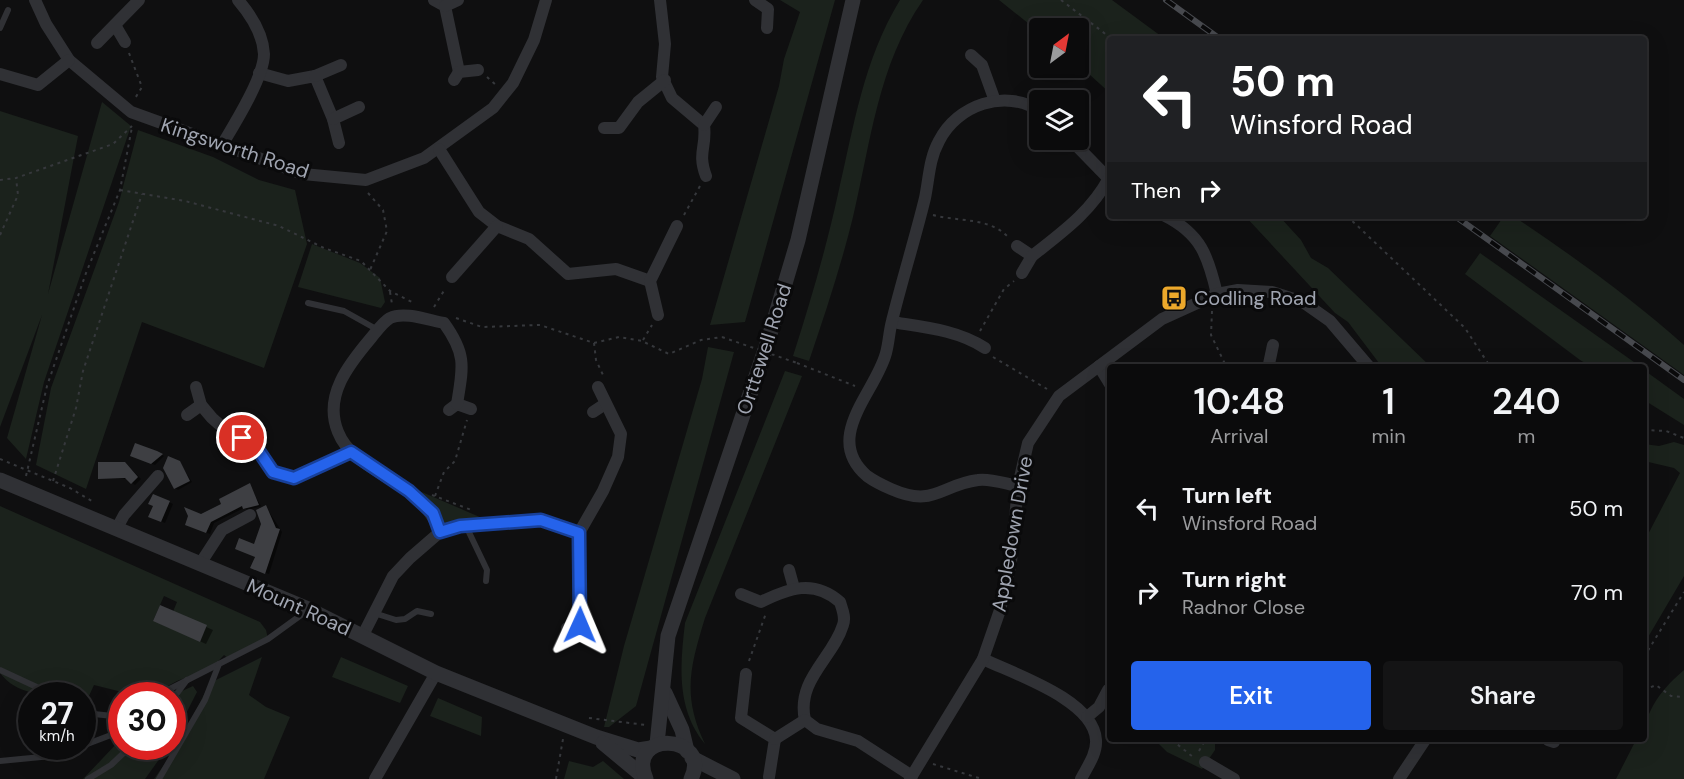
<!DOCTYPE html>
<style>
:root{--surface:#0b0b0c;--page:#141415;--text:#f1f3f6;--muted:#9a9b9d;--line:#2b2b2d;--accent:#2563eb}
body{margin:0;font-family:"DM Sans",sans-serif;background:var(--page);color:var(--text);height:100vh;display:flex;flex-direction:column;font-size:22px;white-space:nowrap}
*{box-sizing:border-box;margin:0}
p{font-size:20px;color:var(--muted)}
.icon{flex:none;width:33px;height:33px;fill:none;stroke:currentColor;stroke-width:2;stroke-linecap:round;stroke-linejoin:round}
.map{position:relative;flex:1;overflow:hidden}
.drawer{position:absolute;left:1107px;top:364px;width:540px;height:378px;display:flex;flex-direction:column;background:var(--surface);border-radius:6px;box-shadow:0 6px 24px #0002,0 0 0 2px var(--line)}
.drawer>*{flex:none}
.hud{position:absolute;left:1107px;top:36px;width:540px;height:183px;border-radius:6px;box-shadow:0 6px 24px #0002,0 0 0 2px var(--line);background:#202124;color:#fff;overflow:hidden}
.needle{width:39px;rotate:32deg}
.tools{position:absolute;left:1029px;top:18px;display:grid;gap:12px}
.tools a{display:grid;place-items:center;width:60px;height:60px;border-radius:6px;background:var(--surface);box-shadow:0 6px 24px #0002,0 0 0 2px var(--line);font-size:30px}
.speed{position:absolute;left:18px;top:682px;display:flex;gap:12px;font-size:30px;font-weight:700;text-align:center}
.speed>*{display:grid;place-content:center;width:78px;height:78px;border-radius:50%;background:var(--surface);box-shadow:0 6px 24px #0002,0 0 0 2px var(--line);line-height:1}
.speed small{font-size:15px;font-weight:400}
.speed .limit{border:9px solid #d22;background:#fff;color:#111}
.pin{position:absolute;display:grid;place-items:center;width:51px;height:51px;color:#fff;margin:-26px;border:3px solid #fff;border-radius:50%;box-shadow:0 2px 6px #0007}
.me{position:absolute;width:66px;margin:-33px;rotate:1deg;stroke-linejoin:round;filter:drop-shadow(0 0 4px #0008)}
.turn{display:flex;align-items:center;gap:21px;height:126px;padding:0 24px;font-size:27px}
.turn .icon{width:78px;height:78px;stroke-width:2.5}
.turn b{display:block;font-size:42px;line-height:51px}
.then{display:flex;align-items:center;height:57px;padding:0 24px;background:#0003;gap:12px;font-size:22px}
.eta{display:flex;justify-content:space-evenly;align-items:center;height:102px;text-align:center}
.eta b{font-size:36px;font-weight:600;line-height:42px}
.action{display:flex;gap:12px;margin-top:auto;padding:12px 24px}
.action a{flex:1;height:69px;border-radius:6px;background:var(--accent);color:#fff;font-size:24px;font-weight:600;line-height:69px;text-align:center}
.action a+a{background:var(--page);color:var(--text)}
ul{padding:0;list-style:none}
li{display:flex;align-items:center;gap:18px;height:84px;padding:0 24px}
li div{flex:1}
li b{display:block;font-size:22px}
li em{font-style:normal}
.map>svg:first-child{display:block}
</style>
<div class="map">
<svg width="1684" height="779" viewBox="0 0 1684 779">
<rect width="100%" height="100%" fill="#0f0f10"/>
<g fill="#1b221c" fill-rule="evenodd">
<path d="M780 0H835L745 322 710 325 779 86 784 59 800 12Z"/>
<path d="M900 0H923C878 65 871 141 853 217 841 266 825 314 809 361L793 356C810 303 826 249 838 194 854 126 863 61 900 0Z"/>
<path d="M999 0H1112L1165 39H1110V93L1079 65 1078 28H1040L1039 32Z"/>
<path d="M102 102 131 126 44 382 26 459 7 438 42 315 0 427V111L78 136 48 294Z"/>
<path d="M138 130 213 157 259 180 295 190 307 244 264 368 142 322 86 489 36 465 51 388 119 202Z"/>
<path d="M1245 216H1279L1301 240 1311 258 1328 268 1431 367H1382L1348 322 1335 313Z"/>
<path d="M1504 216H1513C1573 256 1630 297 1684 345V375L1490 236Z"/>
<path d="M312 244 360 263 380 278 385 302 381 308 298 287Z"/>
<path d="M1480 253 1641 367H1592L1580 360 1465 274Z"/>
<path d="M708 347 734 352 636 706 609 727H604L624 646 702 379Z"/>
<path d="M1644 370 1684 399V425L1644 400Z"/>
<path d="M785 371 802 376 705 618C690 667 682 696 705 744 676 709 680 665 685 623Z"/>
<path d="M1674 442 1684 445V576L1644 644V542L1680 473 1674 468 1644 461V444L1659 446Z"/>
<path d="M401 483 482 518 440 531Z"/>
<path d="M0 506 260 622 266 630 268 639 230 660 224 655 212 668 177 681 150 696H138L94 685 83 709 82 696C54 696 19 698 0 673ZM164 596 177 602 172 614 153 621Z"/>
<path d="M262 657 249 695 266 707 290 717 264 779H154L178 745 210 683Z"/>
<path d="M341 657 408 686 400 703 332 677Z"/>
<path d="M1684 670V779H1616L1636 740H1644C1644 710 1663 688 1684 670Z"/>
<path d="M193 686 197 692 173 739 171 696Z"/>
<path d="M438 698 482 717 481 736 430 716Z"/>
<path d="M121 739 122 747H168L145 779H83Z"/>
<path d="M1155 740H1215V750L1202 769 1167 752Z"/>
<path d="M569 761 593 767 603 761 624 779H564Z"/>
</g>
<g fill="#0007">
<path d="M162 455 164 456 155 465 135 457Z"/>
<path d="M179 462 192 482 178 490 175 488Z"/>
<path d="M128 466 141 479 135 485 128 479 99 478Z"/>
<path d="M249 485 261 506 248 510 244 508 214 523 210 534 189 526 201 515 223 504Z"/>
<path d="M169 502 173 504 165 523 154 518Z"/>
<path d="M266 507 282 532 269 574 255 569 254 546 263 524Z"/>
<path d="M161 607 213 630 206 644 161 624Z"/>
</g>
<g fill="#3e3f43">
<path d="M135 443 157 451 163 454 151 464 130 456Z"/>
<path d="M168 456 180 461 190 481 174 489 163 468Z"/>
<path d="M98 462H125L138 477 131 484 125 478 98 479Z"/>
<path d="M250 483 259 505 243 509 242 506 211 522 206 533 185 525 188 516 184 507 201 514 221 504 219 499Z"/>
<path d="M153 494 170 501 161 522 148 517 153 506 148 504Z"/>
<path d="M266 505 276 528 280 529 265 574 250 568 255 557 235 549 239 538 254 544 261 524 256 510Z"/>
<path d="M160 605 207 625 200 642 153 621Z"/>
</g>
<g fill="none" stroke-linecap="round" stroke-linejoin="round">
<g stroke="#36383c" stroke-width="2" stroke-dasharray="3 4.5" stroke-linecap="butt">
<path d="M1061 0 1112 39"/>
<path d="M129 53 142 87 134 100"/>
<path d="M487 77 496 85"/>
<path d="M0 180 16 178 113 144 132 126"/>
<path d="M120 190 185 201 279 226 324 248 361 261 390 291 414 303"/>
<path d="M368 193 383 210 387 231 370 270"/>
<path d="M684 215 700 186"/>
<path d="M933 215C959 222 989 217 1008 237"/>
<path d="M1347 216 1465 328 1491 368"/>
<path d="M0 235 18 195 16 178"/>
<path d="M390 292 392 304"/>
<path d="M434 307 445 289"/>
<path d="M1212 311 1211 335 1227 368"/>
<path d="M456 318 482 327 540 325 594 343 619 337 642 341 669 354 701 340 722 337"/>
<path d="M980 331 1004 289 1014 281"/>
<path d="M643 340 652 325"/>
<path d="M594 343 596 360 603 375"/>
<path d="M993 357 1047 389"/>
<path d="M797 363 855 386"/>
<path d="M1644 430 1666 431 1684 438"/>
<path d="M0 459 70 488 95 503"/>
<path d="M26 476 47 386 86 273 120 190 132 127"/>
<path d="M53 481 76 408 83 371 142 194"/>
<path d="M432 495 474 511"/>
<path d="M435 496 444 472 455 461 467 420"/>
<path d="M1644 657 1684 592"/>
<path d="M749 661 766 613"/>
<path d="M1644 690 1656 685 1671 696 1684 697"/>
<path d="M589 718 646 725"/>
<path d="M1172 740 1193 757"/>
<path d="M1199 751 1205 740"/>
<path d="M933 764 982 779"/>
<path d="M556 779 563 739"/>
</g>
<g stroke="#303135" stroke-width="6">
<path d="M0 28 8 10"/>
<path d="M308 303 344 311 378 330"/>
<path d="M466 526 487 570 486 581"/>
<path d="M374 613 396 620 405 619 417 611 431 614"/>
<path d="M0 670 56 696"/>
<path d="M156 696 268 639 308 610"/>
<path d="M172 700 187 680"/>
<path d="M82 708 94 714 122 717"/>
<path d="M82 746 111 735 122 719"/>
<path d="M0 761 62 755 80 747"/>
<path d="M88 779 111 765 130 747"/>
<path d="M159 779 205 700 219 664"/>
</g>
<g stroke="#303135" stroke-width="12">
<path d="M35 0 46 24 69 60 131 112 303 174 366 180 424 158 493 108 513 83 534 40 546 0"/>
<path d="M434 0 445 6 459 72"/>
<path d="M660 0 665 44 662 77 672 98 704 125C707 147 697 152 706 176"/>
<path d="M755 0 768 9 767 28"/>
<path d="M445 6 458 0"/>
<path d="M115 25 125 42"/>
<path d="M97 43 139 0"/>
<path d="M971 55 982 65 995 101"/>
<path d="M259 73 288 81 315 76 333 119 339 143"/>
<path d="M0 74 38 85 69 60"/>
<path d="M315 76 341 65"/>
<path d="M454 80 459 72 478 70"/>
<path d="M333 119 359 107"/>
<path d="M704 125 716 107"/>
<path d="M604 128H619L638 102 665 80"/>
<path d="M1071 140 1110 180"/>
<path d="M222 145C234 125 264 77 264 54 263 34 250 14 238 0"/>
<path d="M439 149 479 212 497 226 529 239 568 274 616 269 650 281"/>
<path d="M1165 216C1201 234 1208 256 1217 294"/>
<path d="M1017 246 1032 256 1022 273"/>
<path d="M1032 256C1061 233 1091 212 1109 178"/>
<path d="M452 277 497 226"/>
<path d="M658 315 650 281 677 226"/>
<path d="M892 322C923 327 958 330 985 348"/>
<path d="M1099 366 1110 384"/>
<path d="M1271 368 1269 364 1273 345"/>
<path d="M201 405 212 418 229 433 254 444 273 472 294 478 351 452"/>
<path d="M449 410 457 404 471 409"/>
<path d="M593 412 605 404"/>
<path d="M187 415 201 405 196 387"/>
<path d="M1018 486C1006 484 990 478 978 480 940 485 934 508 891 489 884 486 874 481 867 476 822 437 876 392 886 353 889 342 889 332 892 321 902 280 915 239 925 198 929 179 929 159 939 141 957 105 1005 88 1040 111"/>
<path d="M117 528 124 515 158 476"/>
<path d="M440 532C421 479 355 475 338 432 323 396 349 364 371 338 376 332 383 322 390 318 404 311 428 320 444 323 467 355 463 367 457 404"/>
<path d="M200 564 222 530 250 515"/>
<path d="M789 570 794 588"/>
<path d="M741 594 761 602C789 588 814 579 840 602 842 609 846 617 843 625 833 658 796 680 805 720"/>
<path d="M580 625 579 533 603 491 618 457 621 434 598 387"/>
<path d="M567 628 580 625 588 631"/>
<path d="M363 635 393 576 410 558 440 532 460 526 541 520 579 533"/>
<path d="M983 659C1014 674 1094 700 1096 740 1097 754 1087 767 1081 779"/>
<path d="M746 674 741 718 775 739 769 777"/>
<path d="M1087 717 1099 707 1108 690"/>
<path d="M775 739 805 720 817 729 858 741 912 776"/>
<path d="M1548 740 1554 742"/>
<path d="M1205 762 1234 779"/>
<path d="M375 779 436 673"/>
<path d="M910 779 983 659 1000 610 1011 562 1018 486 1028 443 1059 396 1162 319 1217 294 1238 290 1272 292 1303 302 1330 321 1370 368"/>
<path d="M1399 779 1425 740"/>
</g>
<g stroke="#303135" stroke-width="15">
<path d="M0 480 308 609 436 673 596 737 638 750 651 748"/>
<path d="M665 693 682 730 687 751"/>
<path d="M603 743 644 777"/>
<path d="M657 744 668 636 767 344 798 240 853 0"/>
<path d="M692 758 733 779"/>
<path d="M646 779C625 729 713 734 691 779"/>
</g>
<defs>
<g id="rail">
<path d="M1166 0 1220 39"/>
<path d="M1455 216 1684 380"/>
</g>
</defs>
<use href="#rail" stroke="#47494e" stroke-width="6"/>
<use href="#rail" stroke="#0a0a0b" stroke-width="4" stroke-dasharray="11" stroke-linecap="butt"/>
<path stroke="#36383c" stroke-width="2" stroke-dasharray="3 4.5" stroke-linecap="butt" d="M722 337 797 363"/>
</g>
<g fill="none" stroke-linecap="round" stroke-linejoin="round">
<defs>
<path id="route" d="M242 438 254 444 273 472 294 478 351 452 409 491 433 513 440 532 460 526 541 520 579 533 580 625"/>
</defs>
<use href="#route" stroke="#184099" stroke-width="15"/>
<use href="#route" stroke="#2563eb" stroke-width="10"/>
</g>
<defs>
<symbol id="bus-square" viewBox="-11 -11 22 22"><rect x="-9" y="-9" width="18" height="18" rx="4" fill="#eca82b" stroke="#0a0a0b"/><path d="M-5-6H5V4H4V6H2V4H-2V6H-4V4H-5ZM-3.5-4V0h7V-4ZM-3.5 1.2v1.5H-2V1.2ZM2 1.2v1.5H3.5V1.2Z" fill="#111"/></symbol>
</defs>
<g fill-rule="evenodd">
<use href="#bus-square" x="1159" y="283" width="30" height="30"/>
</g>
<g text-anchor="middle" stroke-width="6" stroke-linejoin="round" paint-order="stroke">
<g font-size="20" fill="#a0a5b1" stroke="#0a0a0b">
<text transform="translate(235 148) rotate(18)" y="7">Kingsworth Road</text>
<text transform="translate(764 349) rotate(-72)" y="7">Orttewell Road</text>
<text transform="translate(1012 534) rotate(-80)" y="7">Appledown Drive</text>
<text transform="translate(299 607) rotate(24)" y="7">Mount Road</text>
</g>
<g font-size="20" fill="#a0a5b1" stroke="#0a0a0b" text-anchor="start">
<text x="1194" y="305">Codling Road</text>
</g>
</g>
</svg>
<div class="tools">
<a><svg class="needle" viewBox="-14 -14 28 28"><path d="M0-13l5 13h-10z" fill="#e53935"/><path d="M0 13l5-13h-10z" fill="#9a9b9d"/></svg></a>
<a><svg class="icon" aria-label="layers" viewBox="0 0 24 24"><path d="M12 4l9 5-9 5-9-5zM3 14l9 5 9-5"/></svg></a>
</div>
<div class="speed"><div>27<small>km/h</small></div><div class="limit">30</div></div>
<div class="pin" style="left:242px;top:438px;background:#d93025"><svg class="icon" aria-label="arrive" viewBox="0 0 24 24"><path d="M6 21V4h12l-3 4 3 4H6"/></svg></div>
<svg class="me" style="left:580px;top:625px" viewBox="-20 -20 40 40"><path d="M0-17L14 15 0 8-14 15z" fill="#2563eb" stroke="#fff" stroke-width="4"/></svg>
<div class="hud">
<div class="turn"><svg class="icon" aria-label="left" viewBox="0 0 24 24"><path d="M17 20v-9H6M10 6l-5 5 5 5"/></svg><div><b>50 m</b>Winsford Road</div></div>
<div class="then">Then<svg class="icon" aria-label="right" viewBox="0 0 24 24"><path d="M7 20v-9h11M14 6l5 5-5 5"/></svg></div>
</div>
<section class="drawer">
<div class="eta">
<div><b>10:48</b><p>Arrival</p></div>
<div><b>1</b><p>min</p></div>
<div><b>240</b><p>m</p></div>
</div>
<ul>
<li><svg class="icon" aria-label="left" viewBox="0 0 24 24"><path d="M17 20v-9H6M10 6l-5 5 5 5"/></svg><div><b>Turn left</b><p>Winsford Road</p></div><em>50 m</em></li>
<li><svg class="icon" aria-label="right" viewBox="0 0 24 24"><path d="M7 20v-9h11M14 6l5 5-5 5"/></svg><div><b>Turn right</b><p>Radnor Close</p></div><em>70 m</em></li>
</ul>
<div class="action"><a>Exit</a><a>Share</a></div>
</section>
</div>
